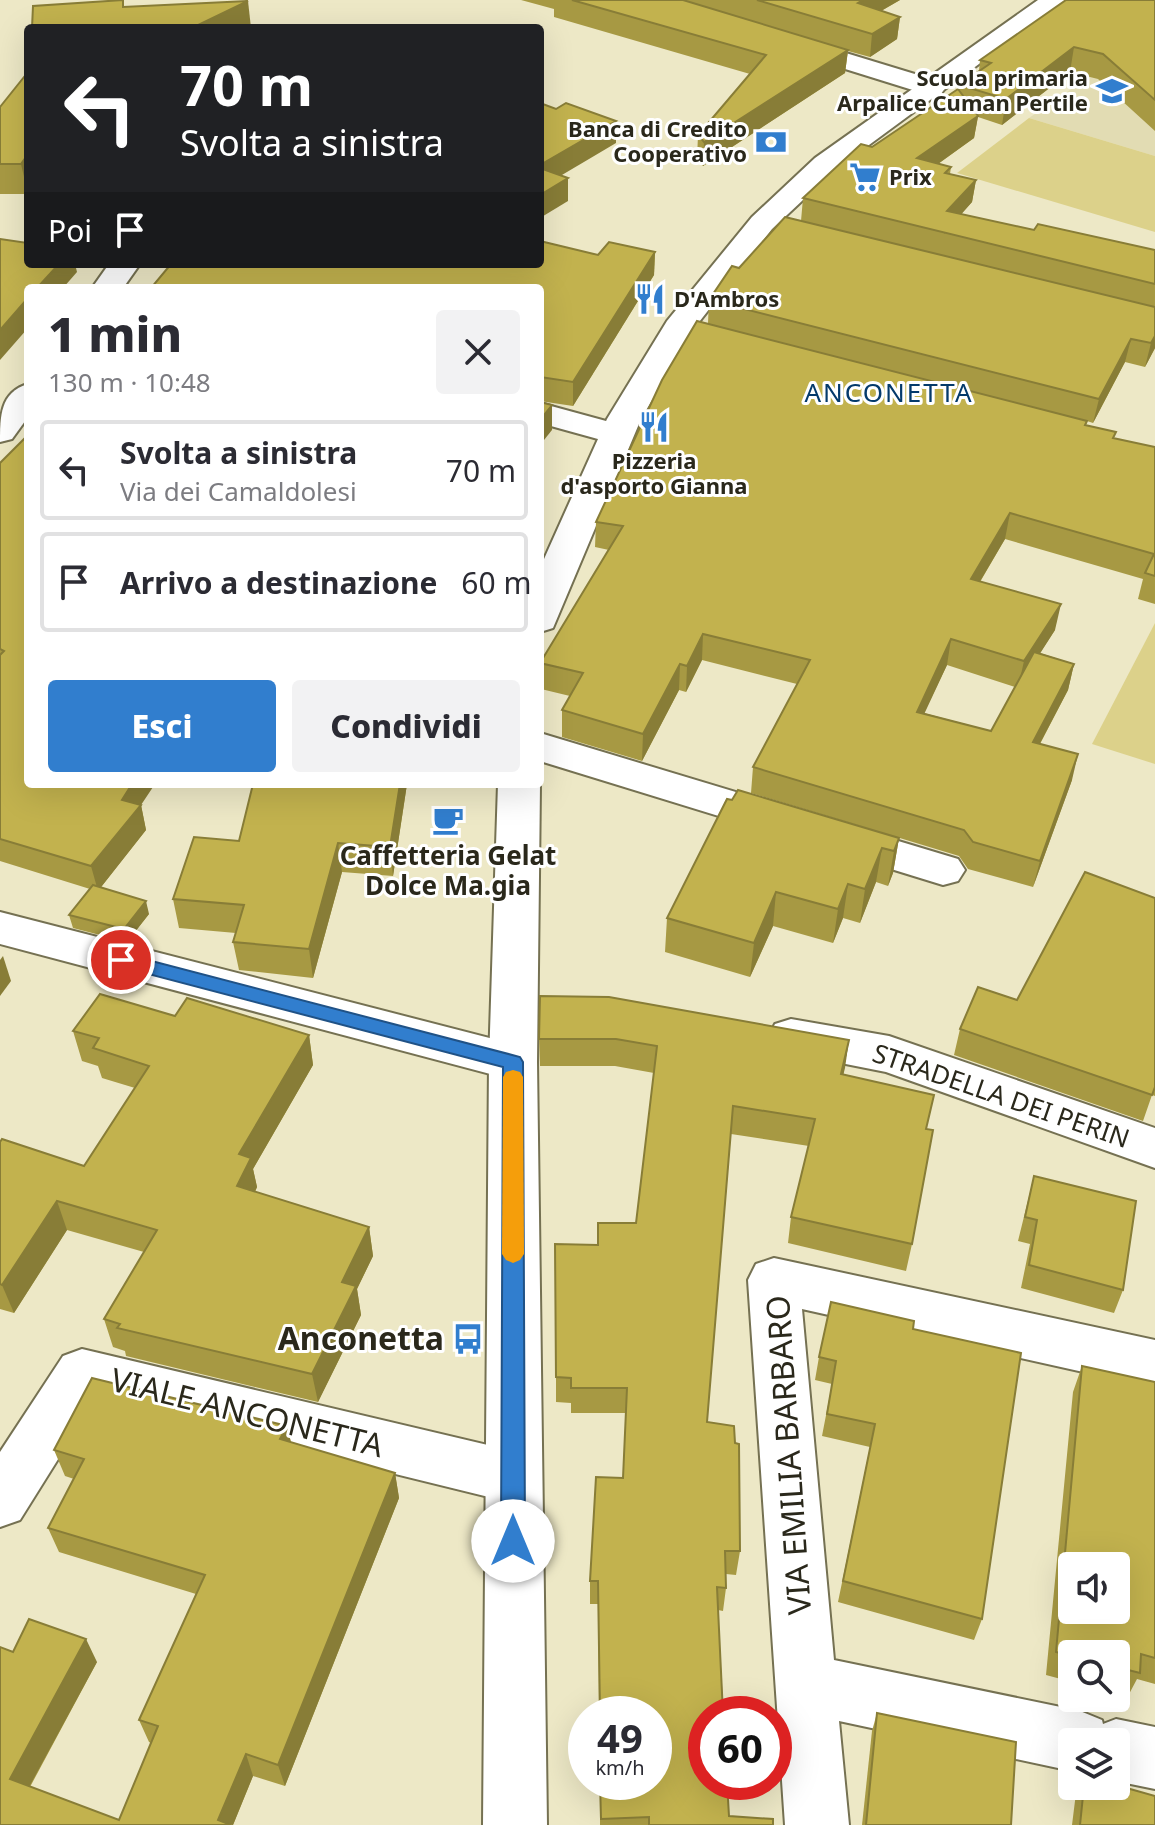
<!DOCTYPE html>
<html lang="it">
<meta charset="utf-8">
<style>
:root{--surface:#fff;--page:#f2f2f3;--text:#2b2b33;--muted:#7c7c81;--line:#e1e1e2;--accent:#317ece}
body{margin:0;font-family:"Noto Sans",sans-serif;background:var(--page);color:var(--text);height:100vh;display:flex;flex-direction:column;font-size:30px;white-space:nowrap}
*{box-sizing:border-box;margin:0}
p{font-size:26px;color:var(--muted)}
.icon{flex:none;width:44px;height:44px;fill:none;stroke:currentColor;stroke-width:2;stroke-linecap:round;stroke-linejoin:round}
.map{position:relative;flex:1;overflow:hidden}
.drawer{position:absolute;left:24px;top:284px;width:520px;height:504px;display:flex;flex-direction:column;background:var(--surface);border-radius:8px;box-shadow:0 8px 32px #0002}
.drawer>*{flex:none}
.top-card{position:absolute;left:24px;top:24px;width:520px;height:244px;border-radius:8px;box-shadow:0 8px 32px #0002;background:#202124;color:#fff;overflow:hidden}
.fabs{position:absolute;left:1058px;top:1552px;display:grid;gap:16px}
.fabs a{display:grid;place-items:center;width:72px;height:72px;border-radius:8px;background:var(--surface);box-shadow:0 8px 32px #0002;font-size:40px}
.speed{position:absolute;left:568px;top:1696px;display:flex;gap:16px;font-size:40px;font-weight:700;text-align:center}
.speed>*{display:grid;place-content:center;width:104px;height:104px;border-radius:50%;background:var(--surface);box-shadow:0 8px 32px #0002;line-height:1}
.speed small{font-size:20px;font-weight:400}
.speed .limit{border:12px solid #d22;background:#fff;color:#111}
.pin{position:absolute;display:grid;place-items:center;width:68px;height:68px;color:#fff;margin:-34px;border:4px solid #fff;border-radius:50%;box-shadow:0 2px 8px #0007}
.me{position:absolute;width:88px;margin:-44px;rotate:0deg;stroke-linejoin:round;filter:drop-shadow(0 0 6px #0008)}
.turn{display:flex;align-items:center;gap:28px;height:168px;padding:0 24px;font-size:36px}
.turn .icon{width:104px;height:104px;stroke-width:2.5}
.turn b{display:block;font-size:56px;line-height:68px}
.then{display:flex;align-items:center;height:76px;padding:0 24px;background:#0003;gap:16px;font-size:30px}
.round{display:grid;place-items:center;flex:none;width:84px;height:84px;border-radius:8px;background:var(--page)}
.head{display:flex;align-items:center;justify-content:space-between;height:136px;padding:0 24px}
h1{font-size:48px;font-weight:800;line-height:60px}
.cta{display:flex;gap:16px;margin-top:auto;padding:16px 24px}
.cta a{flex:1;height:92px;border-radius:8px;background:var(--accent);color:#fff;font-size:32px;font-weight:800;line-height:92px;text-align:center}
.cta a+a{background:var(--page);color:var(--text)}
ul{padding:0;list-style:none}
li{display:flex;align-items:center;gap:24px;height:100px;margin:0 16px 12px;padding:0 8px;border:4px solid var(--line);border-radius:8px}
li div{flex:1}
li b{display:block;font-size:30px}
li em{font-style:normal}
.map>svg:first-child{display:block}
</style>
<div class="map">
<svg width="1155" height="1825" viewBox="0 0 1155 1825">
<rect width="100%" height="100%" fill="#ede8c6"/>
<path fill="#e2dcb3" d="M1155 43V156L1029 118 1102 68Z"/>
<g fill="#dcd18a">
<path d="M1029 118 1155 156V232L957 173Z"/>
<path d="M1155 623V764L1092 744Z"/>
</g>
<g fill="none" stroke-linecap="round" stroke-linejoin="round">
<defs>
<g id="minor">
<path d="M790 36 941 82 945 88 941 94 932 96 781 49 777 44 781 39Z"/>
<path d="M109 264H140L123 288H92Z"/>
<path d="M28 384V417L12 439 0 442C0 417 0 392 28 384Z"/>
<path d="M540 403 628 427 633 434 628 441 616 444 540 423Z"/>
<path d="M540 733 958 859 965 870 958 881 943 885 540 761Z"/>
<path d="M0 912 513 1044 530 1049 537 1062 530 1075 513 1080 0 944Z"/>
<path d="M791 1019 889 1036 1155 1128V1168L886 1072 775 1050 768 1037 775 1024Z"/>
<path d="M774 1258 1155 1340V1388L802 1309 834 1660 1080 1711 1102 1720 1103 1724 1116 1719 1155 1727V1789L1116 1781V1742H1072V1771L839 1721 849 1825H785L748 1280 756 1264Z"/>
<path d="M82 1349 513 1451 533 1459 541 1477 533 1495 513 1503 95 1400 20 1520 0 1527V1452L63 1356Z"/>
</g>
<g id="major">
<path d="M1038 0H1066L835 170 772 229 692 331 641 419 553 628 540 632V568L607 419 667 321 752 217 815 158Z"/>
<path d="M498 784H540L537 1062 547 1825H483L489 1062Z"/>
</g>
</defs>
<use href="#minor" stroke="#757152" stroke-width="4"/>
<use href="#major" stroke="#757152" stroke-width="4"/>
<use href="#minor" fill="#fff" fill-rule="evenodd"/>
<use href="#major" fill="#fff" fill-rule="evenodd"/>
</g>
<g fill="#a79943" fill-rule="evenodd">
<path d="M521 0H900L881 11 900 17 897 39 870 57 848 51 845 73 703 166 697 159 698 135 750 74 554 17V9Z"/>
<path d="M1155 0V131L1098 79 1070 72 1002 125 978 117 974 138 938 164 951 167 950 174 976 180 972 202 961 214 1034 230 1155 250V348L1145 367 1125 362 1093 423 1087 421 1086 425 1114 438 1155 447V604L1138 599 1143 579 1005 539 980 582 1055 630 1040 653 1074 664 1068 690 1040 744 1072 780 1033 887 968 869 959 856 751 793 753 767 797 684 702 660 686 692 679 690 642 761 562 737V710L570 696 541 689 540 663 609 550 595 547 596 522 708 323 709 300 739 268 801 221 803 198 872 147 958 89 959 85 979 71 980 60ZM947 665 1015 687 991 731 924 713Z"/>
<path d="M28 72V194H0V107Z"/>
<path d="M655 252 654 275 573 406 540 401V288L598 255Z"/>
<path d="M0 463 141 805 146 830 101 887 149 914 127 942 73 928 69 915 90 889 0 861Z"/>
<path d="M253 784H407L393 876 342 872 313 978 239 970 233 942 236 933 179 928 173 899 239 841Z"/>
<path d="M899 838 893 873 888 886 876 882 860 923 843 918 833 943 773 926 750 977 665 952 667 918Z"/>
<path d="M1155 898V1096L1152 1095 1143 1121 954 1055 960 1029 1017 1000Z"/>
<path d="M175 1016 309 1035 313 1065 253 1169 257 1187 255 1192 369 1227 373 1256 357 1289 361 1315 318 1402 126 1356 125 1351 113 1347 104 1319 144 1252 67 1230 14 1313 0 1309V1142L84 1166 135 1088 102 1078 98 1066 82 1061 73 1031Z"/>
<path d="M539 1039 849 1040 843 1074 927 1129 912 1244 906 1271 788 1243 791 1217 809 1146 731 1134 707 1422 740 1551 736 1575 726 1574V1588L723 1611 718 1610 729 1816 773 1825H600V1782H654V1714H599L598 1604H590V1581L623 1478 626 1413H571V1403L556 1402V1377L598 1245 636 1223 654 1073 615 1066H540Z"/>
<path d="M1034 1176 1123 1290 1114 1313 1021 1288 1030 1244 1018 1241Z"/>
<path d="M913 1329 982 1619 974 1640 838 1602 870 1447 822 1436 832 1384 815 1380 819 1357Z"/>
<path d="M1082 1366 1155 1382V1684L1137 1679 1128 1696 1116 1693V1654H1072V1682L1046 1675 1073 1392Z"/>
<path d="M287 1426 291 1442 395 1473 399 1498 285 1786 253 1776 233 1825H0L13 1652 97 1662 30 1787 119 1820 151 1743 149 1742 139 1720 196 1594 59 1552 48 1528 74 1479 65 1476 54 1450Z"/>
<path d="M877 1713 1011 1825H862L872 1731Z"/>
<path d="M1079 1786H1116L1155 1825H1072L1076 1793Z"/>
</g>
<g fill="#887d37">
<path d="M863 0H900L855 26 858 3Z"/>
<path d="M248 1 251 28H192Z"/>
<path d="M900 17 897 39 870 57 872 34Z"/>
<path d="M1074 47 1070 72 1002 125 1006 99Z"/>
<path d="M848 50 845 73 703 166 704 142Z"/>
<path d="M978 116 974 138 914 181 917 158Z"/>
<path d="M616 121V143L540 188V165Z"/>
<path d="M27 154 28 158V194L21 164Z"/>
<path d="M568 178V201L540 218V195Z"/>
<path d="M976 180 972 202 944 234 947 211Z"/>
<path d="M655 252 654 275 573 406V382Z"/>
<path d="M59 264H75L77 272 63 288H37Z"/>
<path d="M28 298V328L0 360V330Z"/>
<path d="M1155 336V348L1145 367 1151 343Z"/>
<path d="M1131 339 1125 362 1093 423 1099 399Z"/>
<path d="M552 405V430L540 445V420Z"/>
<path d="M1010 513 1005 539 966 605 971 579Z"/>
<path d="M1061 604 1055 630 1018 688 1024 661Z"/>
<path d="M703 634 702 660 686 692 687 666Z"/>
<path d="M951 639 947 665 913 738 917 712Z"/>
<path d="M680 664 679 690 642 761 643 734Z"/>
<path d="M1074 664 1068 690 1027 768 1033 742Z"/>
<path d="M1078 754 1072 780 1033 887 1040 861Z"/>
<path d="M132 784H155L141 805 146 830 98 891 91 866 122 800Z"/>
<path d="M400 784H407L393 876 390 847Z"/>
<path d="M899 838 893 873 888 886 894 851Z"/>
<path d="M338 843 342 872 313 978 309 949Z"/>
<path d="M882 848 876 882 860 923 865 889Z"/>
<path d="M848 884 843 918 833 943 838 909Z"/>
<path d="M776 892 773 926 750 977 754 943Z"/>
<path d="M146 901 149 914 127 942 124 929Z"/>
<path d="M3 956 11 981 0 996V960Z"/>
<path d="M309 1035 313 1065 253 1169 257 1187 243 1216 237 1186 239 1154Z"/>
<path d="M849 1040 845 1068 837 1101 841 1074Z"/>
<path d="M57 1201 67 1230 14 1313 2 1285Z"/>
<path d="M369 1227 373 1256 357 1289 361 1315 318 1402 312 1374 342 1282Z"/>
<path d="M287 1426 293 1452 280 1439Z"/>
<path d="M395 1473 399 1498 285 1786 278 1765Z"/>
<path d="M86 1639 97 1662 22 1800 10 1779Z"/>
<path d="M246 1754 253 1776 233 1825 218 1820Z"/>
</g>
<g fill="#c2b24e" stroke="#887d37" stroke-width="2" fill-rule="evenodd">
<path d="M123 0V7L248 1 192 28H32L33 6Z"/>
<path d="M572 0H683L848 50 704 142 698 135 766 55Z"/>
<path d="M757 0H863L858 3 900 17 872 34Z"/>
<path d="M1066 0H1155V100L1103 54 1074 47 1006 99 959 85 991 63 980 60Z"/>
<path d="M28 72V154L21 164H0V107Z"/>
<path d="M958 89 978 116 917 158 951 167 945 173 976 180 947 211 1034 230 1038 224 1155 250V284L803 198 861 144 872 147Z"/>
<path d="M540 103 556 109 566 103 616 121 540 165Z"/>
<path d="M540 168 568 178 540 195Z"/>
<path d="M785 217 1155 307V336L1151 343 1131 339 1099 399 709 300 732 266 739 268Z"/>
<path d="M0 239 28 243V264H59L37 288H28V298L0 330Z"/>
<path d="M540 241 598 255 609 242 655 252 573 382 540 377V288H151L171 264H540Z"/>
<path d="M697 321 1087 421 1085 425 1116 432 1113 438 1155 447V576L1145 573 1154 554 1010 513 971 579 1061 604 1024 661 951 639 917 712 991 731 1034 652 1074 664 1033 742 1078 754 1040 861 973 842 964 830 753 767 810 660 703 634 687 666 680 664 643 734 562 710 583 673 540 663 623 526 596 522 662 380Z"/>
<path d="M540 402 552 405 540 420Z"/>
<path d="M28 435V784H132L122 800 141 805 91 866 0 839V655L4 651 0 649V463Z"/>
<path d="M253 784H400L390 847 338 843 309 949 233 942 244 905 173 899 194 837 239 841Z"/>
<path d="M738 790 899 838 894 851 882 848 865 889 848 884 838 909 776 892 754 943 667 918 727 799 732 800Z"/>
<path d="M1085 872 1155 898V1087L1152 1095 960 1029 978 987 1017 1000Z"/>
<path d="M93 885 146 901 124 929 69 915Z"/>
<path d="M100 994 175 1016 187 998 309 1035 239 1154 251 1158 237 1186 369 1227 342 1282 356 1286 312 1374 117 1328 120 1324 104 1319 157 1230 57 1201 2 1285 0 1284V1142L2 1139 84 1166 149 1066 93 1048 99 1038 73 1031Z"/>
<path d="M540 996 609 997 849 1040 841 1074 934 1095 926 1129 933 1130 912 1244 791 1217 815 1119 733 1106 707 1422 734 1426 735 1443 739 1444 740 1551H725L726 1588 717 1587 723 1714H706V1782H727L729 1816 773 1819V1825H649V1817L601 1819 600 1782H654V1714H600L598 1581H590L596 1477 623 1478 627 1388H571V1378L556 1377 555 1244 598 1245V1223H636L657 1046 616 1039H539Z"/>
<path d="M1034 1176 1136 1201 1123 1290 1029 1265 1037 1220 1025 1217Z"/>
<path d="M831 1302 914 1321 913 1329 1021 1353 982 1619 843 1581 875 1424 827 1414 836 1361 819 1357Z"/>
<path d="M1082 1366 1155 1382V1658L1141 1654 1140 1673 1116 1667V1654H1072V1656L1056 1652ZM1072 1566H1116V1610H1072Z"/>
<path d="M92 1378 287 1426 280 1439 395 1473 278 1765 246 1754 218 1820 231 1825H0V1647L13 1652 29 1619 86 1639 10 1779 119 1820 158 1726 139 1720 205 1575 48 1528 84 1459 54 1450Z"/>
<path d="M877 1713 1016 1742 1011 1825H866Z"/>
<path d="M1116 1785 1155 1796V1825H1080L1084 1786H1116Z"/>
</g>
<path fill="#317ece" stroke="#205286" stroke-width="2" d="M121 953 520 1057 523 1062 525 1541 522 1549 513 1552 505 1549 501 1541 503 1067 114 965 111 960Z"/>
<path fill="#f59e0b" d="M513 1070 520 1072 523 1077 524 1254 520 1260 513 1263 506 1260 502 1254 503 1077 506 1072Z"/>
<defs>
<symbol id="school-bare" viewBox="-9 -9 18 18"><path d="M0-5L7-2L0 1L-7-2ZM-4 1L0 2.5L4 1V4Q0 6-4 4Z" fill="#317ece" stroke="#fff" stroke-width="2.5" paint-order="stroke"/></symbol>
<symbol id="bank-bare" viewBox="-9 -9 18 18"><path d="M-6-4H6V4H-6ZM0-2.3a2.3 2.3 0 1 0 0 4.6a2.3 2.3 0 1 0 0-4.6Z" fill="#317ece" stroke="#fff" stroke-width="2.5" paint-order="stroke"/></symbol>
<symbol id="supermarket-bare" viewBox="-9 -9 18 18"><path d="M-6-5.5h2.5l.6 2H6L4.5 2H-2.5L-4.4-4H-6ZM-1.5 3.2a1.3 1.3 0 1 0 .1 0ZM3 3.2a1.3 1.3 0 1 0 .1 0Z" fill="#317ece" stroke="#fff" stroke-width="2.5" paint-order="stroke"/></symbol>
<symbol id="restaurant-bare" viewBox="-9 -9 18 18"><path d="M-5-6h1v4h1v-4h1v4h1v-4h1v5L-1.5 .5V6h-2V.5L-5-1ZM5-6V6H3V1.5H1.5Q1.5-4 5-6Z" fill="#317ece" stroke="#fff" stroke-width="2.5" paint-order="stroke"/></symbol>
<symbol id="cafe-bare" viewBox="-9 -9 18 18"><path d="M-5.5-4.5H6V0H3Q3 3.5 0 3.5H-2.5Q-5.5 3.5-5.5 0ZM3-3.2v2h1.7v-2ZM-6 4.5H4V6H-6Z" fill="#317ece" stroke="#fff" stroke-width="2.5" paint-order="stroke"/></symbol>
<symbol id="bus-bare" viewBox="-9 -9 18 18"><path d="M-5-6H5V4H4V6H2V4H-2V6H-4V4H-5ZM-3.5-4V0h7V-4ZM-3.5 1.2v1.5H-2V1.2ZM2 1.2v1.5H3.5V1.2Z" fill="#317ece" stroke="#fff" stroke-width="2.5" paint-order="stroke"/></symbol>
</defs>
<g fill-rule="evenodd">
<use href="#school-bare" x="1090" y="69" width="44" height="44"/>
<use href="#bank-bare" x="749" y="120" width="44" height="44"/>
<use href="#supermarket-bare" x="843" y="155" width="44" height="44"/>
<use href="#restaurant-bare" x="628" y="277" width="44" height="44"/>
<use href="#restaurant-bare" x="632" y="405" width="44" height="44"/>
<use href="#cafe-bare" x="426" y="798" width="44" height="44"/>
<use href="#bus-bare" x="446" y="1317" width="44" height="44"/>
</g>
<g text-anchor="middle" stroke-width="6" stroke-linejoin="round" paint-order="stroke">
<g font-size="22" font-weight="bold" fill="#2a281b" stroke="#fff" text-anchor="end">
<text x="1088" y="86">Scuola primaria<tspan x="1088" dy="25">Arpalice Cuman Pertile</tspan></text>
<text x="747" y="137">Banca di Credito<tspan x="747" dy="25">Cooperativo</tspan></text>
<text x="889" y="185" text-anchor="start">Prix</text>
<text x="674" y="307" text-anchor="start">D'Ambros</text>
<text x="654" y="469" text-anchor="middle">Pizzeria<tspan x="654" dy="25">d'asporto Gianna</tspan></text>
</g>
<g font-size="26" letter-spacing="2" fill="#043a6b" stroke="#fff">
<text x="889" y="402">ANCONETTA</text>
</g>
<g font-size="26" font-weight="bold" fill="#2a281b" stroke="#fff">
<text x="448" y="865">Caffetteria Gelat<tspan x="448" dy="30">Dolce Ma.gia</tspan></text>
</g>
<g font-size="26" fill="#2a281b" stroke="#fff">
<text transform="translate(1001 1096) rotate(19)" y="9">STRADELLA DEI PERIN</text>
</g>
<g font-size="32" font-weight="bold" fill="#2a281b" stroke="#fff" text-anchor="end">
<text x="444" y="1350">Anconetta</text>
</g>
<g font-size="32" fill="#2a281b" stroke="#fff">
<text transform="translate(247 1413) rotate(14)" y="11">VIALE ANCONETTA</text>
<text transform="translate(789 1455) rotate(-94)" y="11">VIA EMILIA BARBARO</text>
</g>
</g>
</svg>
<div class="fabs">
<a><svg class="icon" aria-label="sound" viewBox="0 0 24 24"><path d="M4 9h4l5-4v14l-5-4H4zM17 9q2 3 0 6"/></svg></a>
<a><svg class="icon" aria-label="search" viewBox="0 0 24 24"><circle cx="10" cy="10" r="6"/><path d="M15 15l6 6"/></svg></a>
<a><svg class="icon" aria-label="layers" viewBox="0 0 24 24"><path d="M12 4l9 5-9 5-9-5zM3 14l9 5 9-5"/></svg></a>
</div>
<div class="speed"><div>49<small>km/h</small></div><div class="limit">60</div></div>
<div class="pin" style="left:121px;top:960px;background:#d93025"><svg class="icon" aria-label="arrive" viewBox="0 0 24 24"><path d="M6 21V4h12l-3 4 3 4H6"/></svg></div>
<svg class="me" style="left:513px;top:1541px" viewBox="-20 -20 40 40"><circle r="19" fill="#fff"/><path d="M0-13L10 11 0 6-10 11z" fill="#317ece"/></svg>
<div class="top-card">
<div class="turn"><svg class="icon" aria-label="left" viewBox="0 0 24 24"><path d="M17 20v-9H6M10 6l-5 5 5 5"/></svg><div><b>70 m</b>Svolta a sinistra</div></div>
<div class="then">Poi<svg class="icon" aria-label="arrive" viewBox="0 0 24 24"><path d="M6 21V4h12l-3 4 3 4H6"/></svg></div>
</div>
<section class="drawer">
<div class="head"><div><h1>1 min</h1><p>130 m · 10:48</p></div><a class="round"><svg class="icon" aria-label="close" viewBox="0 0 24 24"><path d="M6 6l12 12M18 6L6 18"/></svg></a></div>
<ul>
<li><svg class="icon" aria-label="left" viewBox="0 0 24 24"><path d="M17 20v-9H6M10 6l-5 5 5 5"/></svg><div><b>Svolta a sinistra</b><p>Via dei Camaldolesi</p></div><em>70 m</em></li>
<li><svg class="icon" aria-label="arrive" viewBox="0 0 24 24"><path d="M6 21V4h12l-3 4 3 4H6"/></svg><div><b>Arrivo a destinazione</b></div><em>60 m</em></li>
</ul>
<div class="cta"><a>Esci</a><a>Condividi</a></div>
</section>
</div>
